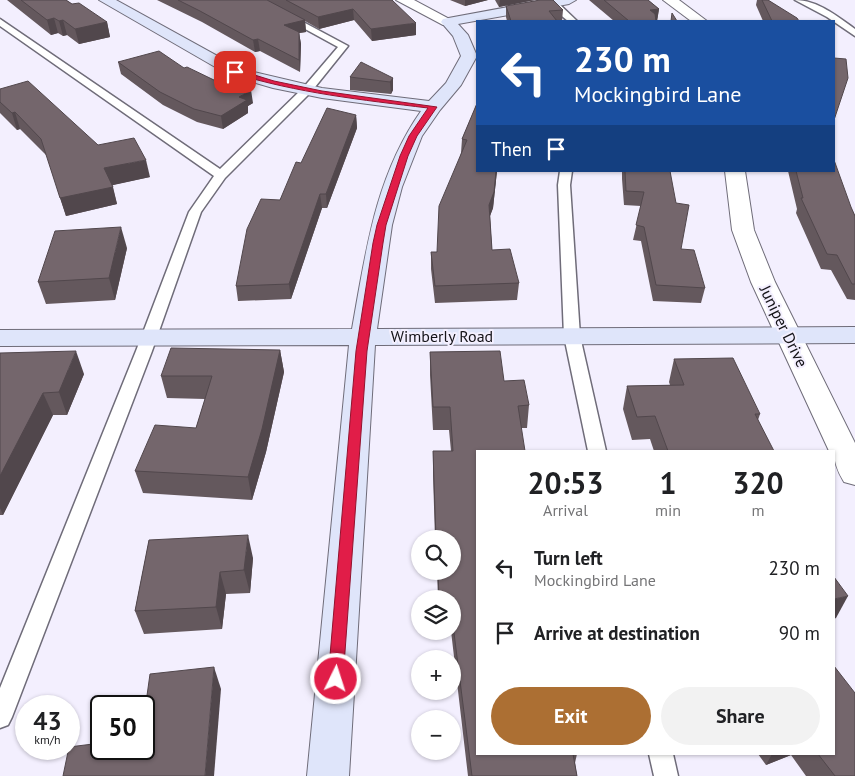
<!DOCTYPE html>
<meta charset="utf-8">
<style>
:root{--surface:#fff;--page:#f2f2f2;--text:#202124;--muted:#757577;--accent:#ac6f33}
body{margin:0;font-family:"PT Sans",sans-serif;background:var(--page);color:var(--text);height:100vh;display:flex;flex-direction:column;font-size:19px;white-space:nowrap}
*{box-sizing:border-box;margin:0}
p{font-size:16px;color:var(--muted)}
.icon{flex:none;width:28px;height:28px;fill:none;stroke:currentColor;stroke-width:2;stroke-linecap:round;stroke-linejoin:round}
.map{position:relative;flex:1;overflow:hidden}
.details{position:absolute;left:476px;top:450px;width:359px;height:305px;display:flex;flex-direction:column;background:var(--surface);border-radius:0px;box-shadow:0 1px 4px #0004}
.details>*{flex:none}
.top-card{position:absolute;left:476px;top:20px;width:359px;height:152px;border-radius:0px;box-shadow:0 1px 4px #0004;background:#1a4fa0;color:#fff;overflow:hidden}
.controls{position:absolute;left:411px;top:530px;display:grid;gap:10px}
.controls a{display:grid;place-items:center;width:50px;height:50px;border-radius:50%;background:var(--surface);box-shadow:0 1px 4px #0004;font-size:25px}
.speed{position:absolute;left:15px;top:695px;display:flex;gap:10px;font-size:25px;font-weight:700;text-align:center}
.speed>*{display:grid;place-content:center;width:65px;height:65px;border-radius:50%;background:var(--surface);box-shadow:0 1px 4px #0004;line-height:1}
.speed small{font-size:12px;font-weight:400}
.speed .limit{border:2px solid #111;border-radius:8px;background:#fff;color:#111}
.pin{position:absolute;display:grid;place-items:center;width:42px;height:42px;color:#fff;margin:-21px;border-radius:10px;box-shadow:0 2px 8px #0006}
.me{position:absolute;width:55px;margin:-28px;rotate:4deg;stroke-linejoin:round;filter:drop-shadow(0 0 4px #0008)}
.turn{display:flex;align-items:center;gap:18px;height:105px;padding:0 15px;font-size:22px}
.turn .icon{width:65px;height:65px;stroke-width:2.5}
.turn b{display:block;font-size:35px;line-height:42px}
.then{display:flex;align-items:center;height:48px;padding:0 15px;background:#0003;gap:10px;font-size:19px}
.eta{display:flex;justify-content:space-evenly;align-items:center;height:85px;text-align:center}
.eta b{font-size:30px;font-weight:600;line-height:35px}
.action{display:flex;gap:10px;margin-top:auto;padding:10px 15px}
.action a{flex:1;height:58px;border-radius:30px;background:var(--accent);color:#fff;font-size:20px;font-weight:600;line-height:58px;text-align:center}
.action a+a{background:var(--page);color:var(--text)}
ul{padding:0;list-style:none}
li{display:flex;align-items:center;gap:15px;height:65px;padding:0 15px}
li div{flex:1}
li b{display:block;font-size:19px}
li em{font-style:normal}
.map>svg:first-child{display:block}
</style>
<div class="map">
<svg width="855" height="776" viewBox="0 0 855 776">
<rect width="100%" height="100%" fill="#f3effe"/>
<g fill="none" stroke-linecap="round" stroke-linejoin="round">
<defs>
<g id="lane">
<path d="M252 0H262L348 46 311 92 225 178 201 212 152 351 12 717 8 725 0 728V688L136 351 189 212 214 176 0 26V19L220 169 303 88 338 47Z"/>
<path d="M542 0 556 1 577 21H568Z"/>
<path d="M795 0C817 0 837 16 855 29V36L827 17Z"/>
<path d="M560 171H572L570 185 580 336 606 451H588L564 336 558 185Z"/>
<path d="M649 754H673L678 776H654Z"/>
</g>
<g id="street">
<path d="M396 0H414L455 22 453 25H443Z"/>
<path d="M663 0H679L707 21H691Z"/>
<path d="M725 171H745L754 230 775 282 855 443V485L844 482C838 472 834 463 834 451H829L751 282 732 230Z"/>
</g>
<path id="secondary" d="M99 0H116L241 69 322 88 429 101 446 83 461 56 453 36 441 22 443 19 546 0H576L569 4 458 24 468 35 477 56 461 85 440 110 422 136 402 187 392 225 377 329 855 327V343L375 345 349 776H307L349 345 0 346V330L352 329C366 251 375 177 421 111L322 98 273 88 229 75Z"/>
</defs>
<use href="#lane" stroke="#6f6c79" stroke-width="3"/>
<use href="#street" stroke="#6f6c79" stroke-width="2"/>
<use href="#secondary" stroke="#6f6c79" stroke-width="2"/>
<use href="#lane" fill="#fff" fill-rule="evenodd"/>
<use href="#street" fill="#fff" fill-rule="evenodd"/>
<use href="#secondary" fill="#dfe5fa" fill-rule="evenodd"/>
</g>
<g fill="#64585d">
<path d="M7 0H66L72 4 107 22 110 37 79 44 67 35 63 36 58 33 51 35Z"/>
<path d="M157 0H392L416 35 372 41 354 20 319 29 305 21 306 32 299 33 301 44 300 72 260 51 255 52 202 22Z"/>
<path d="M450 0H488L465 6Z"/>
<path d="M495 0H535L499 7Z"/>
<path d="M589 0H648L659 9 657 21H614Z"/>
<path d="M757 0H768L799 21H763L756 5Z"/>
<path d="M506 6 563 10 562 21H507L506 17Z"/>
<path d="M118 62 184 68 216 81 217 82 253 103 248 106V113L223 129 197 122 163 105 121 74Z"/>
<path d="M350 77 393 78V90L391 94 350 90Z"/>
<path d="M0 89 98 145 150 177 112 185 117 204 66 216 47 156 20 129 17 130 0 113Z"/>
<path d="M478 101V171H497L493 208 490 216 492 250 519 283 517 300 435 303 431 269V252H437L461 153 462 139Z"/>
<path d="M356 115 357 128 327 208H322L291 299 238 301 236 286 280 200 301 163Z"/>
<path d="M622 171H670L681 249 705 288 701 303 653 301 641 241 633 240 641 206 624 205 622 179Z"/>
<path d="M788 171H834L855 216V300L847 299 831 270 821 269 796 213 797 209Z"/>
<path d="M127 248 115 300 46 304 38 282Z"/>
<path d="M280 350 284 372 266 452 252 500 143 493 135 471 196 428 205 399 167 398 161 376Z"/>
<path d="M430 352 504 381 529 405 527 428H521L478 451V754H577L575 763 577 776H468L451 631H452V599H438L437 571H452V539H435L433 474V451H451L449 430H433L430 375Z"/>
<path d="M0 353 84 374 67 415H53L3 515H0Z"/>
<path d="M674 359 760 414 758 420 773 451H654L650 439 632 440 623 409 627 386 670 385 669 382Z"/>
<path d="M149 540 253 558 250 593 226 594 222 629 144 634 135 611Z"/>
<path d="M758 754H834L855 776H806L791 755 766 765Z"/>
</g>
<g fill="#51474c">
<path d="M465 0H488L465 6Z"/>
<path d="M500 0H535L499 7Z"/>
<path d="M353 9 354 20 319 29 318 17Z"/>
<path d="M659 9 657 21H648L650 10Z"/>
<path d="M54 18 58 33 51 35 47 20Z"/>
<path d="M63 20 67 35 63 36 59 21Z"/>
<path d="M305 20 306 32 299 33 301 44 300 72 299 60 284 25Z"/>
<path d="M107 22 110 37 79 44 75 29Z"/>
<path d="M416 23V35L372 41 371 29Z"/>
<path d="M258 39 260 51 255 52 253 40Z"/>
<path d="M393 78V90L391 94 390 82Z"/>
<path d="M251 90 253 103 248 106V113L223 129 221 116 239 97Z"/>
<path d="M15 112 20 129 17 130 12 113Z"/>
<path d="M356 115 357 128 327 208 326 194Z"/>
<path d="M146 160 150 177 109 186 104 168Z"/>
<path d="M496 171H497L493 208 488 221 489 205Z"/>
<path d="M113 187 117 204 66 216 60 198Z"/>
<path d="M320 194 322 208 291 299 289 284Z"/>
<path d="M121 227 127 248 115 300 109 278Z"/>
<path d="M280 350 284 372 266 452 252 500 248 477Z"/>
<path d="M76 351 84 374 67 415 59 392Z"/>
<path d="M43 393 53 415 3 515 0 508V476Z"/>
<path d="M248 535 253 558 250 593 244 570Z"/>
<path d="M220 572 226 594 222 629 216 607Z"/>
<path d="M848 596 836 618 834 619V599Z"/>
<path d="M214 667 221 689 214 776H205Z"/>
<path d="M772 754H792L791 755 766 765Z"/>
</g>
<g fill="#74666c" stroke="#51474c">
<path d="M21 0H66L72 4 79 3 107 22 75 29 63 20 59 21 54 18 47 20Z"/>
<path d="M178 0H267L305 20 284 25 299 32V60L258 39 253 40 200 11Z"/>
<path d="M286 0H392L416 23 371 29 353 9 318 17Z"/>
<path d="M540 0H553L563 10 549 11 557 21H511L506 6Z"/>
<path d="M604 0H648L659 9 650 10 655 14 656 21H629Z"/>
<path d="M762 0H768L797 18 799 21H772Z"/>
<path d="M672 13 677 21H671Z"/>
<path d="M159 51 184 68 187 67 216 81H214L251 90 239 97 247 100 221 116 194 109 160 92 118 62Z"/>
<path d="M834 58 846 59 848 78 834 120Z"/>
<path d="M361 62 393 78 390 82 350 77Z"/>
<path d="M28 81 98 145 134 138 146 160 104 168 113 187 60 198 41 139 15 112 12 113 0 102V89Z"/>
<path d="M478 101V171H496L494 192 489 205 492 250 510 249 519 283 435 286 431 252H437L439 206 467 140 462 139Z"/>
<path d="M327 108 356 115 326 194H320L289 284 236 286 247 229 261 199 280 200 296 162 301 163Z"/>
<path d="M834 160 851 207 855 216V284H852L837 255 827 254 801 198H803L796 171H834Z"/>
<path d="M625 171H670L676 203 689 205 681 249 694 250 705 288 656 285 644 227 636 225 644 192 626 191Z"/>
<path d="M121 227 109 278 38 282 55 231Z"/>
<path d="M171 348 280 350 262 429 248 477 135 471 155 425 196 428 212 376H161Z"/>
<path d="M76 351 59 392 43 393 0 476V353Z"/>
<path d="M500 351 504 381 524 380 529 405 518 406 525 451H478V754H573L577 776H472L452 617V599H439L438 571H452V539H436L433 451H453L450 407H433L430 352Z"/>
<path d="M733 358 760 414H755L774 451H668L655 416 637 417 627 386 684 385 674 359Z"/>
<path d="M248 535 244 570 220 572 216 607 135 611 149 540Z"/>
<path d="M834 577 848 596 834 599Z"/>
<path d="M834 666 855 693V776H835L818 754H834Z"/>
<path d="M214 667 205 776H63L69 747 101 743V749H144V717L150 674Z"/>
</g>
<path fill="#e11d48" stroke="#92132f" d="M235 69 274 81 322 91 437 107 417 136 408 156 386 225 383 243 367 351 343 679 341 684 336 687 330 684 328 679 356 351 373 243 377 225 400 156 409 136 428 108C362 100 297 93 233 73Z"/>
<g text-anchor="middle" stroke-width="4" stroke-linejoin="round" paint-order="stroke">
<g font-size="16" fill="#141318" stroke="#f3effe">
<text transform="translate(784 326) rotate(64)" y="6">Juniper Drive</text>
<text x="442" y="342">Wimberly Road</text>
</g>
</g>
</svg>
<div class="controls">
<a><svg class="icon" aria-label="search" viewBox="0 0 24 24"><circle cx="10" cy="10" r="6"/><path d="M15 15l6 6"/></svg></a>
<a><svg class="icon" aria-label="layers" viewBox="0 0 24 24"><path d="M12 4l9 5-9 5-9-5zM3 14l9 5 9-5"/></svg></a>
<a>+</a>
<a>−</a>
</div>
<div class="speed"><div>43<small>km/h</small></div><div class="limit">50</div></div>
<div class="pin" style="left:235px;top:72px;background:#d93025"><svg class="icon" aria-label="arrive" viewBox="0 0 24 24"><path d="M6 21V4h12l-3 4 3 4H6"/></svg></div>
<svg class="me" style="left:336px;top:679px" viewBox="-20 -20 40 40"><circle r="17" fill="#e11d48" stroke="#fff" stroke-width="3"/><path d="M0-11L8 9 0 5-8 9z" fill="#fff"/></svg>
<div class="top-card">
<div class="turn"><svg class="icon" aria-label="left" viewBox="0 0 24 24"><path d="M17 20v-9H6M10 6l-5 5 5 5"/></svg><div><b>230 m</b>Mockingbird Lane</div></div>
<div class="then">Then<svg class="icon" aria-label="arrive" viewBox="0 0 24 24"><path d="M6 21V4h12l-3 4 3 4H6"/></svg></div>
</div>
<section class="details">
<div class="eta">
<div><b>20:53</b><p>Arrival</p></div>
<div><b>1</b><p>min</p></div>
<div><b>320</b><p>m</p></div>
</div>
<ul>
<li><svg class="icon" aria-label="left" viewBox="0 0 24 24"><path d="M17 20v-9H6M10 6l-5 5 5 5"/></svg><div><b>Turn left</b><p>Mockingbird Lane</p></div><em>230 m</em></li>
<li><svg class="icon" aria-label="arrive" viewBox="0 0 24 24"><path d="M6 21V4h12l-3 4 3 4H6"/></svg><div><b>Arrive at destination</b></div><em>90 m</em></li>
</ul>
<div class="action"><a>Exit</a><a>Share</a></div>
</section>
</div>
